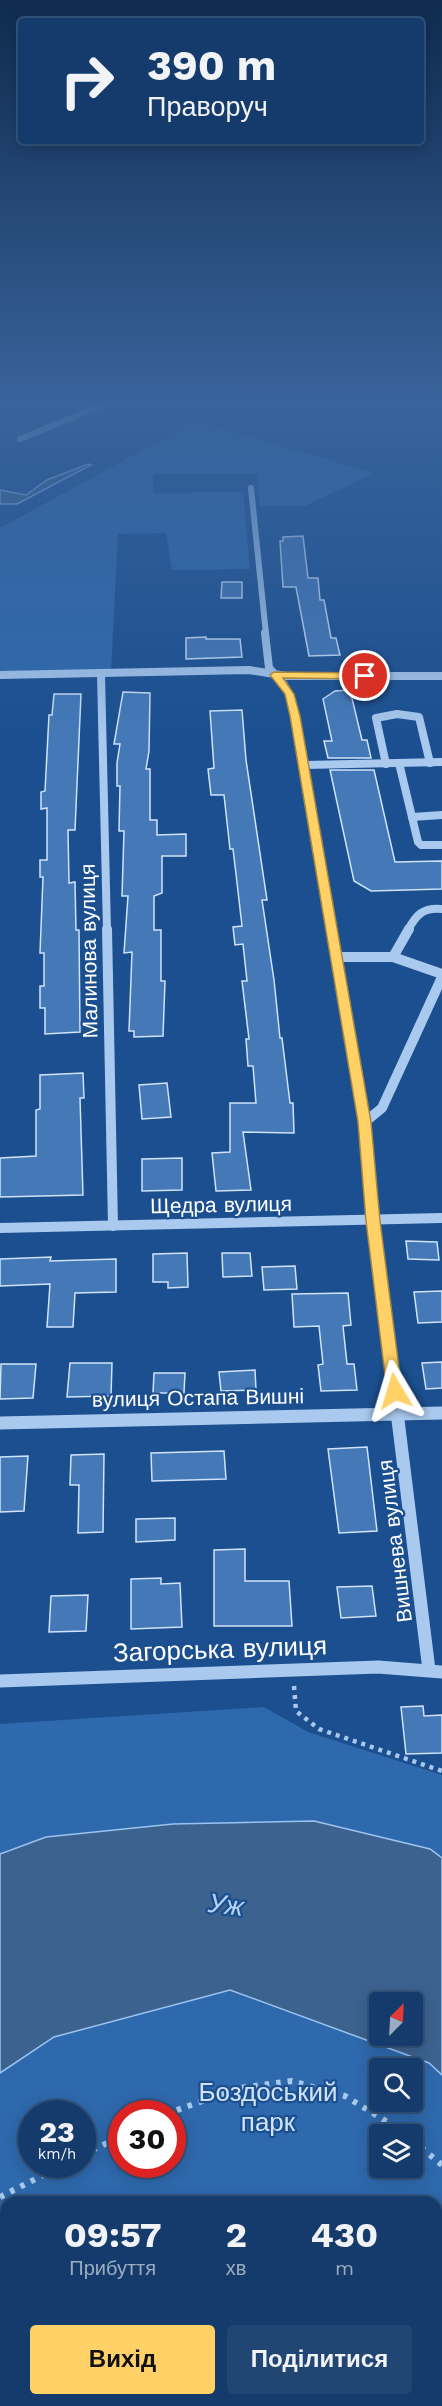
<!DOCTYPE html>
<html lang="uk">
<meta charset="utf-8">
<style>
:root{--surface:#143b6b;--page:#214673;--text:#f1f3f6;--muted:#9dadc1;--line:#33557e;--accent:#ffd166}
body{margin:0;font-family:"Work Sans",sans-serif;background:var(--page);color:var(--text);height:100vh;display:flex;flex-direction:column;font-size:22px;white-space:nowrap}
*{box-sizing:border-box;margin:0}
p{font-size:20px;color:var(--muted)}
.icon{flex:none;width:33px;height:33px;fill:none;stroke:currentColor;stroke-width:2;stroke-linecap:round;stroke-linejoin:round}
.map{position:relative;flex:1;overflow:hidden}
.side{position:absolute;left:0px;top:2196px;width:442px;height:210px;display:flex;flex-direction:column;background:var(--surface);border-radius:18px 18px 0 0;box-shadow:0 3px 15px #0003,0 0 0 2px var(--line)}
.side>*{flex:none}
.top-card{position:absolute;left:18px;top:18px;width:406px;height:126px;border-radius:6px;box-shadow:0 3px 15px #0003,0 0 0 2px var(--line);background:#143b6b;color:var(--text);overflow:hidden}
.needle{width:39px;rotate:24deg}
.fabs{position:absolute;left:369px;top:1992px;display:grid;gap:12px}
.fabs a{display:grid;place-items:center;width:54px;height:54px;border-radius:6px;background:var(--surface);box-shadow:0 3px 15px #0003,0 0 0 2px var(--line);font-size:30px}
.speed{position:absolute;left:18px;top:2100px;display:flex;gap:12px;font-size:30px;font-weight:700;text-align:center}
.speed>*{display:grid;place-content:center;width:78px;height:78px;border-radius:50%;background:var(--surface);box-shadow:0 3px 15px #0003,0 0 0 2px var(--line);line-height:1}
.speed small{font-size:15px;font-weight:400}
.speed .limit{border:9px solid #d22;background:#fff;color:#111}
.pin{position:absolute;display:grid;place-items:center;width:51px;height:51px;color:#fff;margin:-26px;border:3px solid #fff;border-radius:50%;box-shadow:0 2px 6px #0007}
.me{position:absolute;width:66px;margin:-33px;rotate:353deg;stroke-linejoin:round;filter:drop-shadow(0 0 4px #0008)}
.turn{display:flex;align-items:center;gap:21px;height:126px;padding:0 30px;font-size:27px}
.turn .icon{width:78px;height:78px;stroke-width:2.5}
.turn b{display:block;font-size:42px;line-height:51px}
.eta{display:flex;justify-content:space-evenly;align-items:center;height:102px;text-align:center}
.eta b{font-size:36px;font-weight:700;line-height:42px}
.cta{display:flex;gap:12px;margin-top:auto;padding:12px 30px}
.cta a{flex:1;height:69px;border-radius:6px;background:var(--accent);color:#111;font-size:24px;font-weight:700;line-height:69px;text-align:center}
.cta a+a{background:var(--page);color:var(--text)}
.map>svg:first-child{display:block}
</style>
<div class="map">
<svg width="442" height="2406" viewBox="0 0 442 2406">
<rect width="100%" height="100%" fill="#1b4f8f"/>
<g fill="#2e69ad" fill-rule="evenodd">
<path d="M196 421 374 473 305 506H260L257 474H153V493L243 492 250 569 172 570 166 533 118 534 111 671H0V528Z"/>
<path d="M264 1707 308 1732 442 1775V1858L430 1849 314 1821 173 1824 46 1837 0 1854V1724Z"/>
<path d="M230 1990 429 2063 442 2075V2406H0V2073L54 2037ZM380 2068H412V2102H380ZM32 2114H82V2164H32ZM122 2114H172V2164H122ZM380 2134H412V2168H380ZM6 2202H436V2400H6Z"/>
</g>
<g fill="#3c6290" stroke="#9cc4f0" stroke-width="1.5" fill-rule="evenodd">
<path d="M88 464 91 465 17 504H0V490L26 495 47 480Z"/>
<path d="M314 1821 430 1849 442 1858V2075L429 2063 230 1990 54 2037 0 2073V1854L46 1837 173 1824ZM380 2002H412V2036H380Z"/>
</g>
<g fill="#4478b7" stroke="#cfe3fa" stroke-width="1.5">
<path d="M303 536 308 578H318L320 600H324L331 638H336L340 655 309 656 296 587H283L280 541H283V537Z"/>
<path d="M222 582H242V598H221Z"/>
<path d="M206 637V639H240L242 657 186 659V638Z"/>
<path d="M350 690 362 740H367L371 758H328L324 741H332L323 699 335 691Z"/>
<path d="M123 692 150 693 149 751 146 769H150V820H157V835L186 834V856H162V893L154 896V930H161V981H165L163 1036 134 1037V1031H129L132 952 124 953 128 896H122L124 831H119L120 786H117V763L120 744H114Z"/>
<path d="M54 694H81L75 830H68L69 883 75 882 76 930H79L80 1032 45 1034V1008H40V986H44V953H40L43 877H40V860H47V808L41 809V792L45 791 49 715H52Z"/>
<path d="M242 710 246 760 267 900H262L274 980 280 1038H282L290 1103H293L294 1133 243 1132 251 1190 216 1191 212 1153 230 1152V1103H256L253 1066H248L246 1039H249L242 981H247L243 944 235 945 233 927 242 926 236 874 233 849H230L224 795H211L208 769 214 768 210 711Z"/>
<path d="M330 770H374L395 862 442 861V889L371 891 354 881Z"/>
<path d="M83 1073 84 1098H80L83 1195 0 1197V1158L36 1156V1110L40 1109V1075Z"/>
<path d="M167 1083 171 1117 142 1119 139 1085Z"/>
<path d="M182 1158V1190L142 1191V1159Z"/>
<path d="M406 1241 437 1242 439 1260 408 1259Z"/>
<path d="M187 1253 188 1287 168 1288V1282H153V1254Z"/>
<path d="M222 1253H250L252 1276 223 1277Z"/>
<path d="M51 1257 50 1261 116 1259V1292L75 1293 73 1327H47L50 1284 0 1286V1259Z"/>
<path d="M295 1266 297 1289 264 1290 262 1267Z"/>
<path d="M442 1291V1322L418 1323 414 1292Z"/>
<path d="M348 1293 351 1325 343 1326 347 1364H354L357 1390 321 1391 318 1365 323 1364 319 1326 294 1327 292 1294Z"/>
<path d="M442 1362V1388L426 1389 422 1363Z"/>
<path d="M70 1363H112L111 1396 67 1397Z"/>
<path d="M1 1364H36L33 1398 0 1399Z"/>
<path d="M255 1370 256 1390 221 1391 219 1372Z"/>
<path d="M154 1373H185L184 1393H153Z"/>
<path d="M367 1447 377 1531 339 1533 328 1449Z"/>
<path d="M224 1451 226 1479 152 1481 151 1453Z"/>
<path d="M104 1454 103 1532 78 1533 79 1485H70L71 1455Z"/>
<path d="M28 1456 24 1511 0 1512V1457Z"/>
<path d="M175 1518V1540L136 1542V1519Z"/>
<path d="M245 1549V1581H289L292 1626H214V1550Z"/>
<path d="M161 1578V1584L180 1583 182 1627 131 1629V1579Z"/>
<path d="M372 1586 376 1616 341 1618 337 1587Z"/>
<path d="M88 1595 86 1631 49 1632 51 1596Z"/>
<path d="M423 1706 424 1716 442 1715V1753L406 1754 401 1707Z"/>
</g>
<g fill="none" stroke-linecap="round" stroke-linejoin="round">
<path stroke="#a9c9ee" stroke-width="4.5" stroke-dasharray="4 5" stroke-linecap="butt" d="M294 1686 296 1711 319 1729 442 1771"/>
<g stroke="#a9c9ee" stroke-width="6" stroke-dasharray="4.5 7" stroke-linecap="butt">
<path d="M166 2114 239 2088 292 2081 345 2096 407 2134"/>
<path d="M412 2140 442 2165"/>
<path d="M82 2155 122 2136"/>
<path d="M0 2197 65 2164"/>
<path d="M0 2375H6"/>
<path d="M125 2400 143 2406"/>
</g>
<g stroke="#a9c9ee" stroke-width="6">
<path d="M20 439 110 402"/>
<path d="M251 488 266 634"/>
</g>
<g stroke="#a9c9ee" stroke-width="8">
<path d="M265 633 269 668 283 683 289 694 295 716 332 930"/>
<path d="M0 675 249 670 286 676H442"/>
<path d="M101 675 107 930"/>
<path d="M399 763 418 842 421 845H442"/>
<path d="M386 764 376 718 397 714 419 717 430 763"/>
<path d="M305 765 442 762"/>
<path d="M412 817 442 815"/>
<path d="M408 930C416 915 423 907 442 909"/>
</g>
<g stroke="#a9c9ee" stroke-width="10">
<path d="M107 929 113 1226"/>
<path d="M332 929 365 1122 373 1221 384 1308"/>
<path d="M409 929 393 957 442 974"/>
<path d="M337 957H393"/>
<path d="M365 1122 382 1108 442 977"/>
<path d="M0 1228 442 1218"/>
</g>
<g stroke="#a9c9ee" stroke-width="13">
<path d="M384 1307 429 1670"/>
<path d="M0 1423 442 1413"/>
<path d="M0 1681 378 1667 442 1672"/>
</g>
</g>
<linearGradient id="sky" x2="0" y2="1"><stop stop-color="#0f2b4f"/><stop offset="0.54" stop-color="#39639b"/><stop offset="1" stop-color="#39639b" stop-opacity="0"/></linearGradient>
<rect width="442" height="739" fill="url(#sky)"/>
<path fill="#ffd166" stroke="#a68842" stroke-width="1.5" d="M274 672 365 673 369 676 365 679 283 678 294 694 300 716 371 1122 380 1221 402 1391 400 1395 395 1397 389 1395 387 1391 366 1221 358 1122 290 716 285 694 270 675Z"/>
<g text-anchor="middle" stroke-width="4.5" stroke-linejoin="round" paint-order="stroke">
<g font-size="21" fill="#fff" stroke="#1b4f8f">
<text transform="translate(89 951) rotate(-91)" y="7">Малинова вулиця</text>
<text transform="translate(221 1205) rotate(-1)" y="7">Щедра вулиця</text>
<text transform="translate(198 1398) rotate(-1)" y="7">вулиця Остапа Вишні</text>
<text transform="translate(395 1541) rotate(-97)" y="7">Вишнева вулиця</text>
</g>
<g font-size="26" fill="#fff" stroke="#1b4f8f">
<text transform="translate(220 1649) rotate(-2)" y="9">Загорська вулиця</text>
</g>
<g font-size="26" fill="#cfe3fa" stroke="#1b4f8f">
<text x="268" y="2101">Боздоський<tspan x="268" dy="30">парк</tspan></text>
</g>
<g font-size="27" font-style="italic" fill="#b5d3f5" stroke="#1b4f8f">
<text transform="translate(226 1905) rotate(7)" y="9">Уж</text>
</g>
</g>
</svg>
<div class="fabs">
<a><svg class="needle" viewBox="-14 -14 28 28"><path d="M0-13l5 13h-10z" fill="#e53935"/><path d="M0 13l5-13h-10z" fill="#9dadc1"/></svg></a>
<a><svg class="icon" aria-label="search" viewBox="0 0 24 24"><circle cx="10" cy="10" r="6"/><path d="M15 15l6 6"/></svg></a>
<a><svg class="icon" aria-label="layers" viewBox="0 0 24 24"><path d="M12 4l9 5-9 5-9-5zM3 14l9 5 9-5"/></svg></a>
</div>
<div class="speed"><div>23<small>km/h</small></div><div class="limit">30</div></div>
<div class="pin" style="left:365px;top:676px;background:#d93025"><svg class="icon" aria-label="arrive" viewBox="0 0 24 24"><path d="M6 21V4h12l-3 4 3 4H6"/></svg></div>
<svg class="me" style="left:395px;top:1391px" viewBox="-20 -20 40 40"><path d="M0-17L14 15 0 8-14 15z" fill="#ffd166" stroke="#fff" stroke-width="4"/></svg>
<div class="top-card">
<div class="turn"><svg class="icon" aria-label="right" viewBox="0 0 24 24"><path d="M7 20v-9h11M14 6l5 5-5 5"/></svg><div><b>390 m</b>Праворуч</div></div>
</div>
<section class="side">
<div class="eta">
<div><b>09:57</b><p>Прибуття</p></div>
<div><b>2</b><p>хв</p></div>
<div><b>430</b><p>m</p></div>
</div>
<div class="cta"><a>Вихід</a><a>Поділитися</a></div>
</section>
</div>
